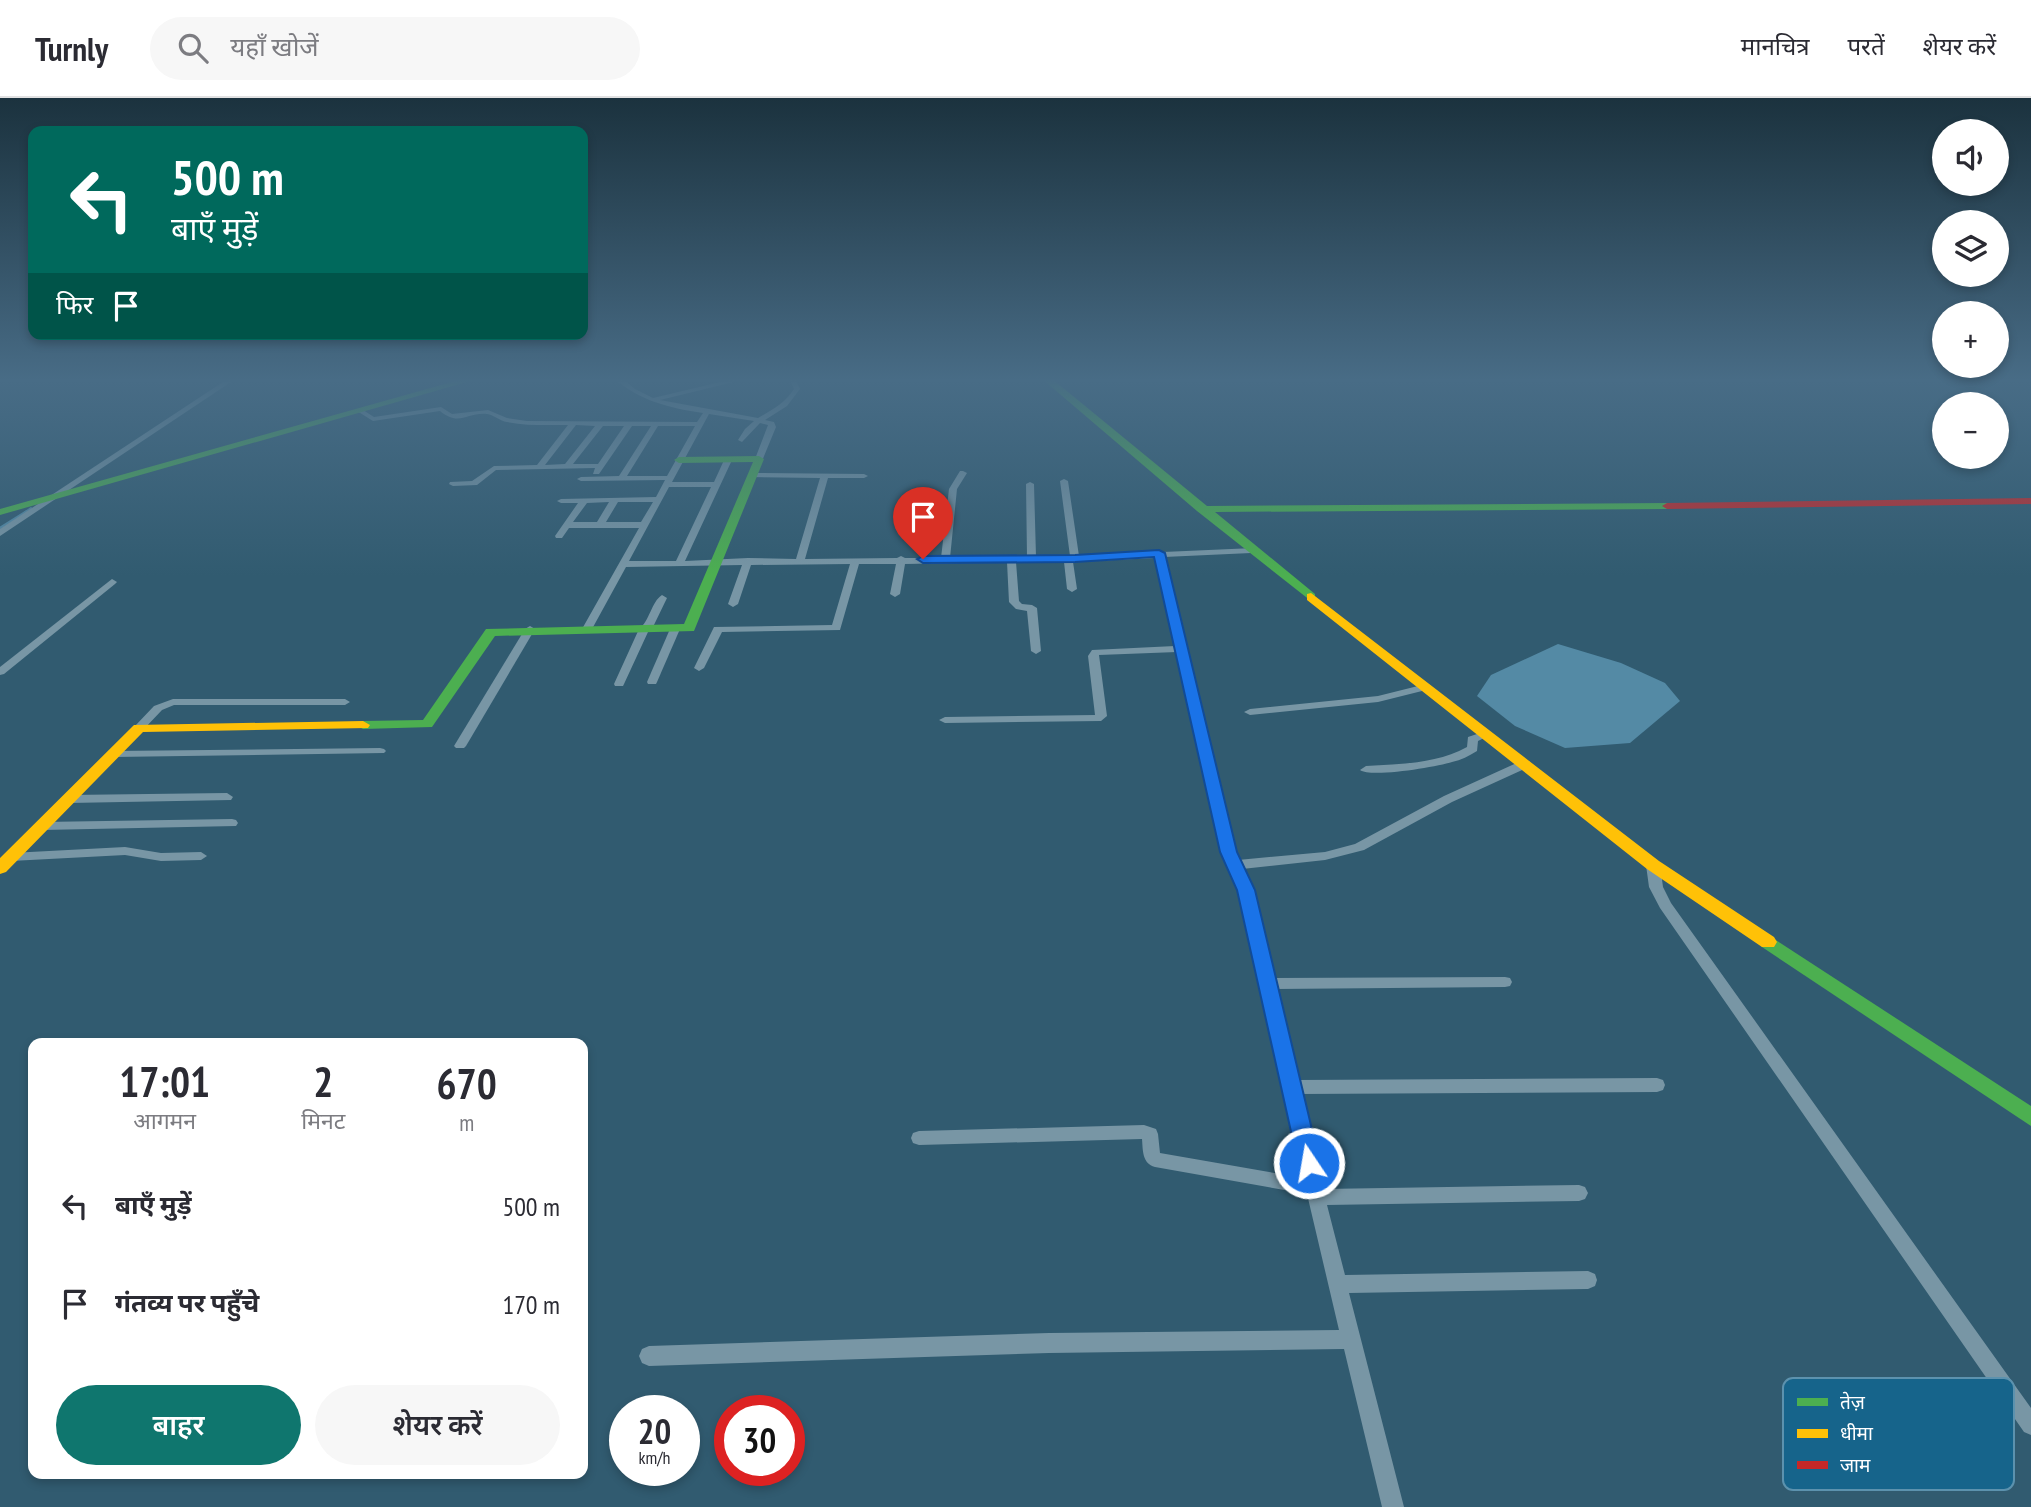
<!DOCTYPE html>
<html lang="hi">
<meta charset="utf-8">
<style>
:root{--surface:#fff;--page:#f7f7f7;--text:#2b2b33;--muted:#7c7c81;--line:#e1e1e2;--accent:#0f766e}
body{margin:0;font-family:"PT Sans Narrow","Noto Sans Devanagari",sans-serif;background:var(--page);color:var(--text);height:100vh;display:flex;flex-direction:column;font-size:26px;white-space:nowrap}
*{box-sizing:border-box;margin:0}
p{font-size:23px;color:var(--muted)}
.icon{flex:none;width:38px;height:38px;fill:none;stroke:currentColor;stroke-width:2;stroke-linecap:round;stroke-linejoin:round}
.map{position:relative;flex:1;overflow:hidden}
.side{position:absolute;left:28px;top:940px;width:560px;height:441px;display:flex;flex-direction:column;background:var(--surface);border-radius:14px;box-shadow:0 4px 10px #0003}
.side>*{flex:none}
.top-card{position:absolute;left:28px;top:28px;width:560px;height:214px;border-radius:14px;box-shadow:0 4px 10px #0003;background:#00695c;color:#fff;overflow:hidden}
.controls{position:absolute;left:1932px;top:21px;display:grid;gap:14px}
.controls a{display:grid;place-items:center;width:77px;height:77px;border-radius:50%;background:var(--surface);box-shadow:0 4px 10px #0003;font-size:35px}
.speed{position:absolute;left:609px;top:1297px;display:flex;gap:14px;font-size:35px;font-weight:700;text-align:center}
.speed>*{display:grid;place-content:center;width:91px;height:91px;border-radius:50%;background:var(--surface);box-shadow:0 4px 10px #0003;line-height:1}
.speed small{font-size:18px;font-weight:400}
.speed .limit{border:10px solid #d22;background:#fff;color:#111}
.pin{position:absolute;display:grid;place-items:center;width:60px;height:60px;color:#fff;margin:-72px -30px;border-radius:50% 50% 50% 0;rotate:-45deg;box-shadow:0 0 7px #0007}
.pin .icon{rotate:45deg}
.me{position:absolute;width:77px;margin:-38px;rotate:348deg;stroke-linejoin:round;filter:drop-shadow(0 0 5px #0008)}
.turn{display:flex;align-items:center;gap:24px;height:147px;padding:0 28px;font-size:32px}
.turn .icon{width:91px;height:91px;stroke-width:2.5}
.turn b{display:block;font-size:49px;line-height:60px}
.then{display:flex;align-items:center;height:66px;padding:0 28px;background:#0003;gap:14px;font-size:26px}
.eta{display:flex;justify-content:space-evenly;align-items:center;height:119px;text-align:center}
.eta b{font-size:42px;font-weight:600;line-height:49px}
.button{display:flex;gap:14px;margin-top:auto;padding:14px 28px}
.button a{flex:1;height:80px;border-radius:42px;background:var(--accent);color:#fff;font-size:28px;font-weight:600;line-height:80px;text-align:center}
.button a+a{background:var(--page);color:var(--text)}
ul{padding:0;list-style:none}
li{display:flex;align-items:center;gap:21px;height:98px;padding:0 28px}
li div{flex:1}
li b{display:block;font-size:26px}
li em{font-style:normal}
header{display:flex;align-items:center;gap:42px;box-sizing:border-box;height:98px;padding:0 35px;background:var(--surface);border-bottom:2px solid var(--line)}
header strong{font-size:33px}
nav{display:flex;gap:38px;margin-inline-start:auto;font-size:24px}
.search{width:490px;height:63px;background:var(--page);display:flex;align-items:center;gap:18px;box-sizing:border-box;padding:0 24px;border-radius:38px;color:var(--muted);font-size:26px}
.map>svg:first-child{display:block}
</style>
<header>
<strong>Turnly</strong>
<div class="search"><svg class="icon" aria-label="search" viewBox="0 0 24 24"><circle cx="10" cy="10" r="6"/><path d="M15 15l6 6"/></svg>यहाँ खोजें</div>
<nav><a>मानचित्र</a><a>परतें</a><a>शेयर करें</a></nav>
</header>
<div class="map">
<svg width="2031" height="1409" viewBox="0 0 2031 1409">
<rect width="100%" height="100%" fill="#315b70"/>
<path fill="#548aa5" d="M1558 546 1621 565 1665 585 1680 603 1630 645 1565 650 1515 628 1477 598 1491 577Z"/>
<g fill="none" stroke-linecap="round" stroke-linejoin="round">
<path stroke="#548aa5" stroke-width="2" d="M24 415 31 410"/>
<path stroke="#548aa5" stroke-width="2.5" d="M0 430 27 413"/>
<g fill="#7896a5" fill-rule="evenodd">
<path d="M229 280H237L0 438V431Z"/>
<path d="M614 280H622L635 291 653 300 737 280H750L660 302 758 320C772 312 785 305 794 291L789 280H795L800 291 787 308 765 322 774 324 776 329 762 363 755 361 768 327 760 325 742 344 738 342 745 331 754 323 709 316 672 384H714L725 360 732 362 685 463 748 460 796 461 820 380 749 379V375H752L864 376 868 378 864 380H828L805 461 897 460 901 458 905 460H941L949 391 960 373H963L967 375 957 391 950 460 1027 459 1026 386 1030 384 1034 386 1036 459 1070 458 1060 383 1064 381 1068 383 1079 458 1155 454 1159 452 1163 454 1254 450 1255 452 1251 455 1164 459 1234 754 1238 762 1325 754 1355 746 1444 698 1521 663H1529L1531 666 1529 669 1452 704 1364 752 1325 762 1242 771 1253 792 1273 880 1505 879 1510 880 1512 884 1510 888 1505 889 1276 891 1297 982 1657 980 1663 982 1665 987 1663 992 1657 994 1300 996 1323 1091 1579 1087 1585 1089 1588 1095 1585 1101 1579 1103 1327 1107 1345 1177 1588 1173 1595 1176 1597 1182 1595 1188 1588 1191 1349 1195 1404 1409H1382L1344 1251 1049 1255 649 1268 642 1265 639 1258 642 1251 649 1248 1049 1235 1339 1232 1307 1096 1155 1069C1142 1065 1143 1053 1142 1041L919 1047 913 1045 911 1040 913 1035 919 1033 1144 1027 1156 1031 1158 1036 1160 1055 1303 1080 1239 792 1222 754 1177 554 1099 557 1107 618 1101 623 945 625 939 622 945 619 1095 617 1088 558 1092 552 1175 548 1156 460 1073 464 1077 491 1072 494 1067 491 1064 464H1016L1019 503 1022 506 1032 507 1037 510 1041 553 1036 556 1031 553 1027 513 1016 511 1009 504 1007 464 905 466 900 496 895 499 890 496 896 466H859L840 532 722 534 704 570 699 573 694 570 714 529 832 527 850 466 751 467 738 506 733 509 728 506 742 467 626 469 592 531 591 533H583L582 531 639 430H569L562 440H556L555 438 578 405H561L557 403 561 401 656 399 665 382 581 383 577 381 581 379 619 378 651 328H632L599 376H593L595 370 496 372 477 387 453 388 449 386 450 384 472 383 494 368 537 367 568 327C548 327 527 328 507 324 500 323 494 317 487 316 467 314 459 329 440 313L373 323 357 313 363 312 374 319 441 309 452 316 488 312 507 320 527 323 697 324 703 315C670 310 639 303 614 280ZM576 327 595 328 565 366 545 367ZM603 328H624L598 366H573ZM658 328H695L667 378H627ZM669 389H711L676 463H629ZM609 404 597 424H573L587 405ZM618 404H653L641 424H606Z"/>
<path d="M112 481 117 484 115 486 4 576 0 577V569Z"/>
<path d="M662 497 667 500 652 531 648 534 624 586 623 588H615L614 586 639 531C650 523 651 504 662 497Z"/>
<path d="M530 528 535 531 466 648 464 650H456L454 648 525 531Z"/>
<path d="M675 528 680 531 657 584 656 586H648L647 584 670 531Z"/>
<path d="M1426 586 1430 587 1431 589 1430 591 1378 604 1250 617 1244 614 1250 611 1378 598Z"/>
<path d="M173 601H345L350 604 345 607H174L162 612 143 632H135L133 630 135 628 154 608Z"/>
<path d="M1486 633 1492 636 1478 643 1477 653C1469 658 1461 662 1452 664 1436 669 1371 680 1360 672L1366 668C1400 666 1436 666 1467 649L1468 639Z"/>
<path d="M380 650 384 651 386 653 384 655 114 659 108 656 114 653Z"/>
<path d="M227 695 233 699 231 702 69 705 63 701 69 697Z"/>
<path d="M232 721 236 722 238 725 236 728 42 732 36 728 42 724Z"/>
<path d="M125 749 161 755 201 754 207 758 201 762 161 763 125 757 11 763 5 759 11 755Z"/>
<path d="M1653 763 1660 767 1663 789 1671 805 2031 1310V1337L2024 1334 1660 810 1649 789 1646 767Z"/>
</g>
<g fill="#4caf50" fill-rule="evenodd">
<path d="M466 280H481L0 417V411Z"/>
<path d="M1041 280H1051L1207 408 1667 405 1672 408 1667 411 1215 414 1315 496V502L1311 503 1197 413Z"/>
<path d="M759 358 764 361 694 533 495 538 432 629 363 631 356 627 363 623 423 622 486 531 684 526 753 364 679 365 674 362 679 359Z"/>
<path d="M1768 837 2031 1008V1028L1762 849 1759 844 1762 839Z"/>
</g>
<g fill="#ffc107" fill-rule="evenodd">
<path d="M1311 495 1659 763 1774 839 1777 844 1774 849H1762L1647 771 1307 502V496Z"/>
<path d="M363 623 370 627 368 630 143 634 6 774 0 776V760L134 627Z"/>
</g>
<path fill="#c62828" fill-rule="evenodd" d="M2031 400V406L1667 411 1662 408 1667 405Z"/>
</g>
<linearGradient id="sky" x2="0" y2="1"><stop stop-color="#1b323e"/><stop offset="0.59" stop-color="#486c86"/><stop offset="1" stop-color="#486c86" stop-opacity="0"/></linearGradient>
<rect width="2031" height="478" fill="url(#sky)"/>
<path fill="#1a73e8" stroke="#114b97" stroke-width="2" d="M1159 452 1165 455 1237 754 1255 792 1320 1065 1316 1072 1309 1074 1301 1072 1298 1065 1237 792 1220 754 1154 459 1075 464 923 465 917 461 923 458 1075 457Z"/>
<rect x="1783" y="1280" width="231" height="112" rx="10" fill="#16648b" stroke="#5c92ae" stroke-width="2"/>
<rect x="1797" y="1300" width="31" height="8" fill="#4caf50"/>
<rect x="1797" y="1331" width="31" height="9" fill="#ffc107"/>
<rect x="1797" y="1363" width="31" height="8" fill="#c62828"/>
<g font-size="19" fill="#fff">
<text x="1840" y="1311">तेज़</text>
<text x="1840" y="1342">धीमा</text>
<text x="1840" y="1374">जाम</text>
</g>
</svg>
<div class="controls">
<a><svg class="icon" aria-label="sound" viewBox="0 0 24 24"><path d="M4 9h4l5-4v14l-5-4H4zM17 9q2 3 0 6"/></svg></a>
<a><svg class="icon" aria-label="layers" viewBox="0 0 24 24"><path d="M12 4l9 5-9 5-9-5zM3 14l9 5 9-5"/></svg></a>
<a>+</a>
<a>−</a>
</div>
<div class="speed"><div>20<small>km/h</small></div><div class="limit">30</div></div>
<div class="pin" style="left:923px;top:461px;background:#d93025"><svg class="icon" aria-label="arrive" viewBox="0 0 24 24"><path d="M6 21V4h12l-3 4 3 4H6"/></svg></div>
<svg class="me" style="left:1309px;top:1065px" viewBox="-20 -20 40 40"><circle r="17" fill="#1a73e8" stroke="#fff" stroke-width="3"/><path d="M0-11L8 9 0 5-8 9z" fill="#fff"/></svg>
<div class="top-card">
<div class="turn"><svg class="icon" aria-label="left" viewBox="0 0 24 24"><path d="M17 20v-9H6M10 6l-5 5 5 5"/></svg><div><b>500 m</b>बाएँ मुड़ें</div></div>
<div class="then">फिर<svg class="icon" aria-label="arrive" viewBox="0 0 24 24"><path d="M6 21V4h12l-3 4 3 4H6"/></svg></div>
</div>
<section class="side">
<div class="eta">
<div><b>17:01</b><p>आगमन</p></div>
<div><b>2</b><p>मिनट</p></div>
<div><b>670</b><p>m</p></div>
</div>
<ul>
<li><svg class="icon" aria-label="left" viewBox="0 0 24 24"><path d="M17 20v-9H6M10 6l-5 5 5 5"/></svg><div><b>बाएँ मुड़ें</b></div><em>500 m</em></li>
<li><svg class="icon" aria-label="arrive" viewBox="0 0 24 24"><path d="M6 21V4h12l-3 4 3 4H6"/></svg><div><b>गंतव्य पर पहुँचे</b></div><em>170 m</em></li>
</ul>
<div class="button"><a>बाहर</a><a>शेयर करें</a></div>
</section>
</div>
